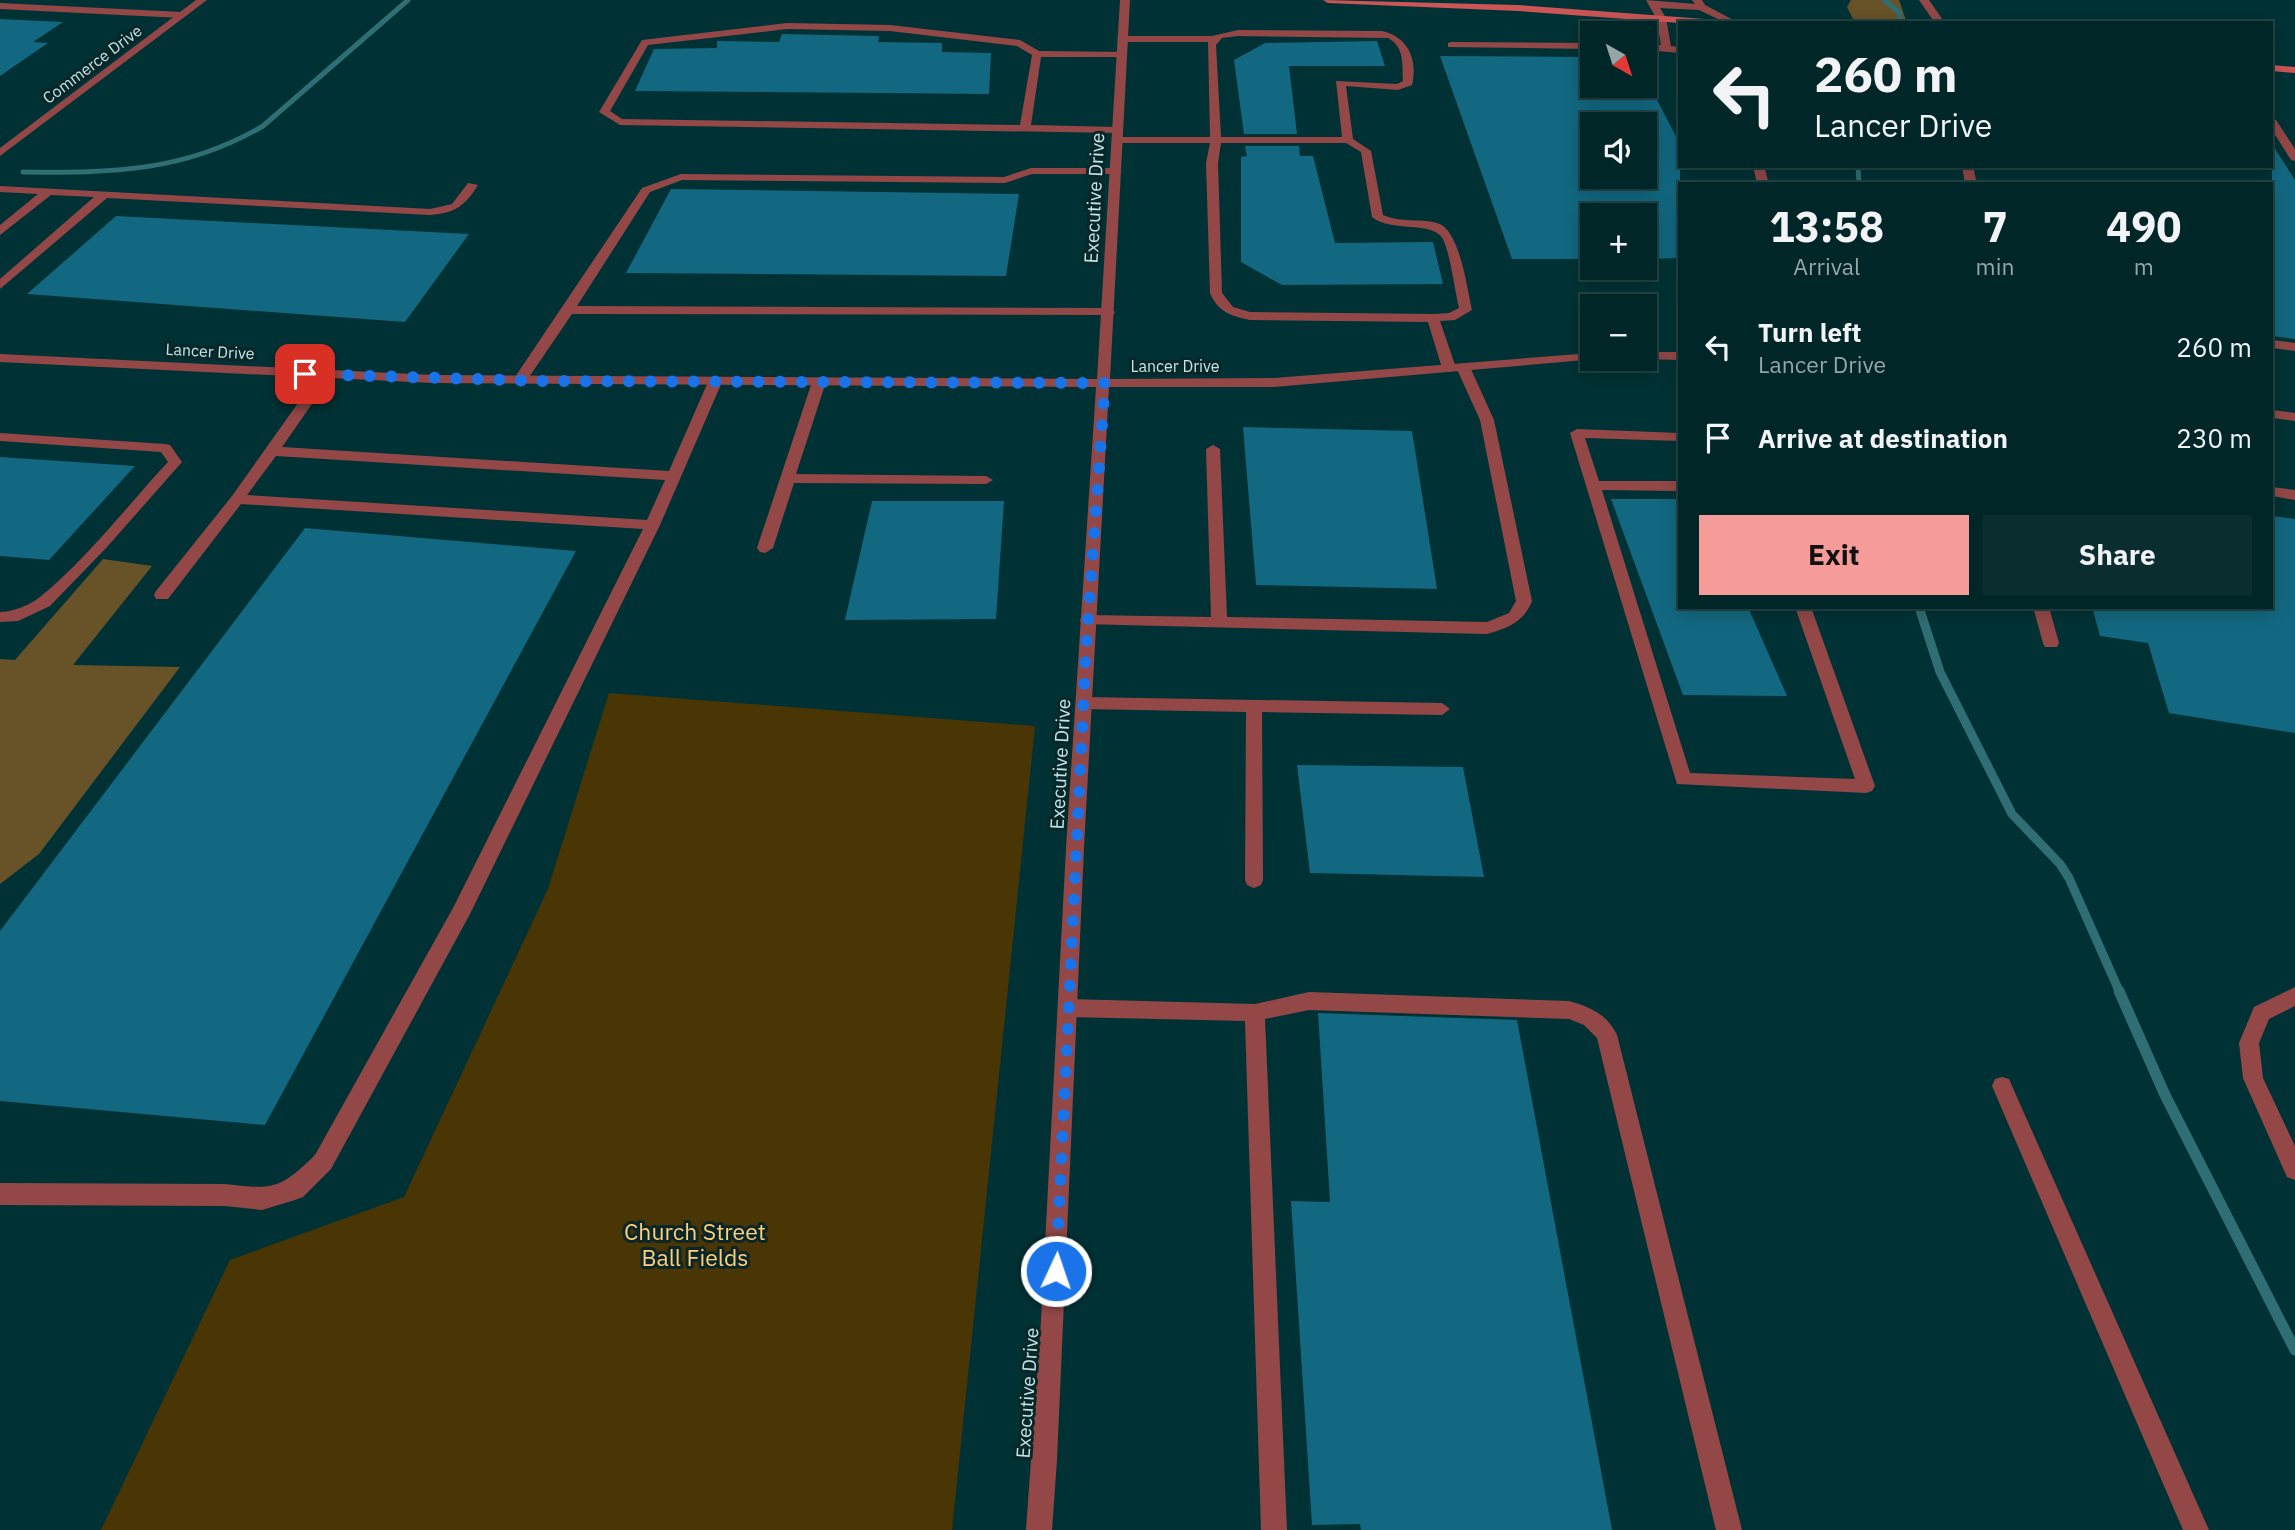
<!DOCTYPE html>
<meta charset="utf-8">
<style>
:root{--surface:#002628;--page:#0a2e30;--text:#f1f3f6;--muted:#95a5a8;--line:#224345;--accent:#f59b98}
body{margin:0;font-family:"IBM Plex Sans",sans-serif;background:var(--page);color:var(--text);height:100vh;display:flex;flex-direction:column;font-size:26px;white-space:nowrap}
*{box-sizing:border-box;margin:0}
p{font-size:23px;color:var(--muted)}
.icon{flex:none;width:38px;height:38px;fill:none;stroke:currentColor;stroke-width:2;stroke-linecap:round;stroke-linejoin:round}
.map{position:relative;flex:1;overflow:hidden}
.side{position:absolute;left:1678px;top:182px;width:595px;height:427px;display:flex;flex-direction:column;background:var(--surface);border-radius:0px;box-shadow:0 4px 18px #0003,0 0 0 2px var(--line)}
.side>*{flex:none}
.guide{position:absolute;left:1678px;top:21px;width:595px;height:147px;border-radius:0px;box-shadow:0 4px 18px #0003,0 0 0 2px var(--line);background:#002628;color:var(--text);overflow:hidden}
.needle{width:46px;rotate:141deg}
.tools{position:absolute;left:1580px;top:21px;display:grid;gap:14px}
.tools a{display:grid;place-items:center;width:77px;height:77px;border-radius:0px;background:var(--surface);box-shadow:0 4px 18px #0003,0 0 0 2px var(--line);font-size:35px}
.pin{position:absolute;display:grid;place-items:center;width:60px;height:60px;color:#fff;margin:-30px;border-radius:14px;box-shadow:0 4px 10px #0006}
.me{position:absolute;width:77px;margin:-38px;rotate:3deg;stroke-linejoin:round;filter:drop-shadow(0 0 5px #0008)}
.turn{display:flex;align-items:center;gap:24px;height:147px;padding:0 21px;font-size:32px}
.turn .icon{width:91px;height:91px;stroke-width:2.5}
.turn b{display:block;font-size:49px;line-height:60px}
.eta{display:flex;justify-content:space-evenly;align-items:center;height:119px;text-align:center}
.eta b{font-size:42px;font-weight:700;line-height:49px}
.button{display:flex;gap:14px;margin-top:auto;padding:14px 21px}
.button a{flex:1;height:80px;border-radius:0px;background:var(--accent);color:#111;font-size:28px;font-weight:700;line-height:80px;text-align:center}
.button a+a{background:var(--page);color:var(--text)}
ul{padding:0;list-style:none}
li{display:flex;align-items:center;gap:21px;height:91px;padding:0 21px}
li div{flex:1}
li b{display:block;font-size:26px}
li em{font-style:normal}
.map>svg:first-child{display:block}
</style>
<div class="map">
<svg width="2295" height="1530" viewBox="0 0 2295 1530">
<rect width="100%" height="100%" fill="#003235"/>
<path fill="#4a3504" d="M609 693 1035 726 952 1530H101L230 1260 404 1197 548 889Z"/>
<g fill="#685228">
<path d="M1851 0H1899L1907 23 1854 21 1847 7Z"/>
<path d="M103 559 152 566 73 665 180 667 39 854 0 884V659L15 660Z"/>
</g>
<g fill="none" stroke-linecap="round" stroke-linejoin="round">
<g stroke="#2f6f74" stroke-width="5">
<path d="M1884 0 1899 12 1901 23"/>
<path d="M1858 166 1859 184"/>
<path d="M23 172C111 173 185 172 263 126L408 0"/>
</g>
<path stroke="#2f6f74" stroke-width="9" d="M1919 607 1940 672 2012 814 2060 864 2069 878 2120 993"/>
<path stroke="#2f6f74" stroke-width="11" d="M2119 991 2165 1095 2295 1350"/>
</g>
<g fill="#126880" fill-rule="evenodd">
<path d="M0 19 63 22 33 42 48 43 0 76Z"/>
<path d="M782 34 879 36 878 42 942 43V52L991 53 989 94 635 91 654 49 717 48V41L779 42Z"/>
<path d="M1377 41 1385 66H1289L1297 134H1244L1234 60 1265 43Z"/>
<path d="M1440 56 1592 57V86H1645V77L1680 144V258L1645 259V215H1592V259H1512ZM1592 124H1645V177H1592Z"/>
<path d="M2272 144 2295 180V339L2272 336Z"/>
<path d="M1245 146H1299L1300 156H1313L1335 243 1433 242 1443 284 1282 285 1241 262V157L1247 156Z"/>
<path d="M671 189 1019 194 1006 276 626 273Z"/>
<path d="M116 216 469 234 405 322 27 294Z"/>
<path d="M1243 427 1412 431 1437 589 1256 585Z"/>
<path d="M0 457 135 466 49 560 0 556Z"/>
<path d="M1611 499H1680V607H1748L1787 696 1683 695Z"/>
<path d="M872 501H1004L996 619 845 620Z"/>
<path d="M2272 516 2295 519V733L2169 713 2148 643 2100 636 2092 607H2272Z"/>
<path d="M305 528 576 551 265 1125 0 1101V931Z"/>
<path d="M1297 765 1463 767 1484 877 1310 873Z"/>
<path d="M1318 1013 1517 1020 1612 1530H1361L1360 1524 1312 1525 1291 1201 1330 1202Z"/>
</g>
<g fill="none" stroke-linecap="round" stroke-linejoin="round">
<g fill="#934847" fill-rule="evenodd">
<path d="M1646 0 1695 4 1692 0H1702L1705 5 1739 23H1726L1699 10 1660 8 1666 18 1671 46 1680 47V53L1645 50V44L1661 45 1656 18Z"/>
<path d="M1919 0H1929L1945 23H1935Z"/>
<path d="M0 3 182 12 187 15 182 18 0 9Z"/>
<path d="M787 23 890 25 1020 40 1039 51 1124 52V56L1121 57H1041L1031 125 1118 127 1123 130 1118 133 620 125 599 112 642 40ZM787 29 890 31 1017 46 1032 55 1020 125 622 119 610 111 648 45Z"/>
<path d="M1238 30 1382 31C1408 37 1418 59 1412 85L1398 90 1346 86 1353 139 1371 151 1383 215C1401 223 1419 218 1437 223 1460 229 1467 289 1472 310L1455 320 1440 321 1456 368 1454 371H1444L1442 368 1428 322 1250 320C1231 316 1218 312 1210 293L1206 163 1210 143H1117L1112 140 1117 137H1210L1208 42H1122L1117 39 1122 36H1212ZM1238 36 1388 38C1405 47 1402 65 1403 81L1397 84 1336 81 1342 137H1221L1216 45 1222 38ZM1221 143H1346L1361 152 1372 217C1391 233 1432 220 1443 239 1450 253 1455 291 1459 308L1449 313 1433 314 1250 312 1233 307 1222 293 1218 163Z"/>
<path d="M1451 42 1592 43V49L1448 47V43Z"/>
<path d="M2272 119 2276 120 2295 149V161L2291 160 2272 130Z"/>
<path d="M1753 166H1764L1769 184H1757Z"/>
<path d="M1962 166H1973L1977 184H1965Z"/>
<path d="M1031 168H1116L1122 171 1116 174H1032L1005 183 682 180 650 192 577 306 1109 308 1115 312 1113 315 572 314 525 383 520 384 513 380 642 188 681 174 1004 177Z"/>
<path d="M468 183 478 185C465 206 455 213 430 215L107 198 0 289V279L94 197 51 195 0 235V225L38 194 0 192V186L430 209 452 204Z"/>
<path d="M2272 340 2295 343V351L2272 348Z"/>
<path d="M1463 363 1470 367 1494 420 1532 601C1524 622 1508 628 1487 634L1082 624 1080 620 1082 616 1088 615 1211 617 1206 449 1213 445 1220 449 1227 617 1487 622 1509 613 1516 601 1480 420 1456 367Z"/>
<path d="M325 371 332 375 282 447 669 471 708 382 715 378 722 382 660 525 470 914 331 1169 303 1197 295 1200 262 1210 225 1206 0 1205V1183L225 1184C274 1190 280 1189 315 1155L453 908 643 529 241 504 168 599H156L154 595 156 591 232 496 320 372ZM276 456 665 480 647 520 247 495Z"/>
<path d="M819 378 826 382 796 474 986 476 993 480 986 484 794 483 773 548 765 553 760 552 757 548 812 382Z"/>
<path d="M1577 429 1680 433V441L1585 438 1599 481H1680V491L1602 490 1690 773 1855 779 1795 607H1811L1875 786 1872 791 1866 793 1677 784 1570 433Z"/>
<path d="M0 433 165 444 170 445 182 462 107 547 50 606 18 621 0 622V612C13 612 30 605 40 597 87 559 127 506 168 462L161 452 0 441Z"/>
<path d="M2272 487 2295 490V500L2272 496Z"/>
<path d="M2033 607H2049L2059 643 2057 647H2045L2043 643Z"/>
<path d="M1084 697 1442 703 1450 709 1442 715 1262 712 1263 880 1261 885 1254 888 1247 885 1245 880 1246 712 1084 709 1076 703Z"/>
<path d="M2295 987V1006L2269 1019 2259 1043 2263 1078 2295 1146V1180L2287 1177 2243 1078 2239 1043 2254 1007Z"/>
<path d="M1309 992 1569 1001C1590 1007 1607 1014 1617 1035L1742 1530H1716L1597 1038 1584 1025 1569 1019 1309 1010 1265 1019 1287 1530H1261L1245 1021 1068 1017 1061 1014 1058 1008 1061 1002 1068 999 1255 1004Z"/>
<path d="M2002 1077 2009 1079 2012 1086 2209 1530H2183L1992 1086 1995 1079Z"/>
</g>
<g fill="#934847" fill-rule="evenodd">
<path d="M196 0H207L0 156V148Z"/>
<path d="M1120 0H1130L1110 379 1274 378 1592 353V359H1597L1274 387H1109L1084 848 1057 1460 1052 1530H1026L1041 1320 1066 848 1096 387 433 383 0 362V354L433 375 1097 379Z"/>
<path d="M1645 352H1680V360L1640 359H1645Z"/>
<path d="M2272 410 2295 413V421L2272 418Z"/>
</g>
<g fill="#cc5556" fill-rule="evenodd">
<path d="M1323 0 1518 5 1718 20 1723 23H1680L1518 11 1328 3Z"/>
<path d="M2272 65 2295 67V73L2272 71Z"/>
</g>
</g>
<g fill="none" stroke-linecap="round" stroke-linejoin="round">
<path stroke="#1a73e8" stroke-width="12" stroke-dasharray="0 21.6" d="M305 374 541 381 1105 383 1086 648 1056 1271"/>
</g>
<g text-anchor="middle" stroke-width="6" stroke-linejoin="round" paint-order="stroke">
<g font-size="16" fill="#bfe7ea" stroke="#0a2628">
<text transform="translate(92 64) rotate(-37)" y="6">Commerce Drive</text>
<text transform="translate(210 351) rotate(3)" y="6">Lancer Drive</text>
<text x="1175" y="372">Lancer Drive</text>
</g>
<g font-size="19" fill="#bfe7ea" stroke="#0a2628">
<text transform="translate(1094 198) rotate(-87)" y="7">Executive Drive</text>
<text transform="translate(1060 764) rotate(-87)" y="7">Executive Drive</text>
<text transform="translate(1027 1393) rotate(-86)" y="7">Executive Drive</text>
</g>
<g font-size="23" fill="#fed07a" stroke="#0a2628">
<text x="695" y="1240">Church Street<tspan x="695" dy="26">Ball Fields</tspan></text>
</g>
</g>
</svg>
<div class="tools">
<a><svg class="needle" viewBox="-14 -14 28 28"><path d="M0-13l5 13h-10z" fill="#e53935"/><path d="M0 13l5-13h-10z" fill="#95a5a8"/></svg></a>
<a><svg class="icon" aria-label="sound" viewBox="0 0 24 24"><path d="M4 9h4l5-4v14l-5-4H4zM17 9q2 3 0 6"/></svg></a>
<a>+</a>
<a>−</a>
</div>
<div class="pin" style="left:305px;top:374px;background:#d93025"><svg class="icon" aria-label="arrive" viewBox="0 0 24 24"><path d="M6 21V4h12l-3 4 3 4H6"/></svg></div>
<svg class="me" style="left:1056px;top:1271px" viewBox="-20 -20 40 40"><circle r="17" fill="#1a73e8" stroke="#fff" stroke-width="3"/><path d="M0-11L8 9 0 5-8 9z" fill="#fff"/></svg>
<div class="guide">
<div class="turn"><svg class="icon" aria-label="left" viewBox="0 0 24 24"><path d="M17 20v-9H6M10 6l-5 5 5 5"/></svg><div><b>260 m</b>Lancer Drive</div></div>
</div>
<section class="side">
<div class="eta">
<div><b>13:58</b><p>Arrival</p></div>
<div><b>7</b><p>min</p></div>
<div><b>490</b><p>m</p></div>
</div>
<ul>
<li><svg class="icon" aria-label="left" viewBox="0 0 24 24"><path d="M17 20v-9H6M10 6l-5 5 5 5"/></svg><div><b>Turn left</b><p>Lancer Drive</p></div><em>260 m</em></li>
<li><svg class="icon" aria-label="arrive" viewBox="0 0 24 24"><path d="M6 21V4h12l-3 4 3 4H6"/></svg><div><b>Arrive at destination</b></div><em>230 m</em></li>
</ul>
<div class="button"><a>Exit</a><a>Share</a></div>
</section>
</div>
